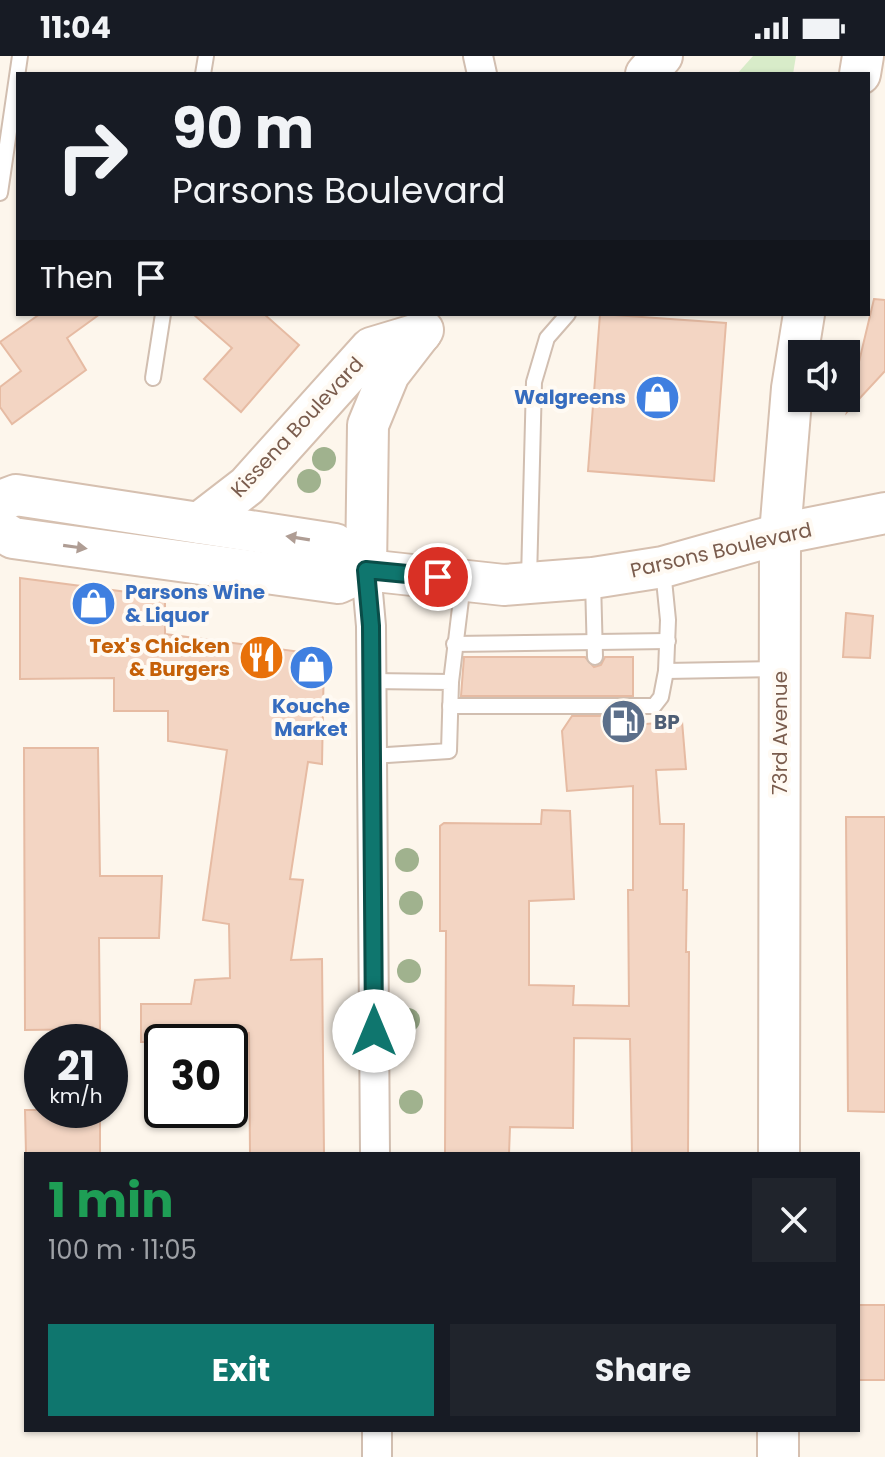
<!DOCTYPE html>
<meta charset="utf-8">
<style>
:root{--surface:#171b24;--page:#20242c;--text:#f1f3f6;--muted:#9ea1a6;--accent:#0f766e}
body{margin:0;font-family:Poppins,sans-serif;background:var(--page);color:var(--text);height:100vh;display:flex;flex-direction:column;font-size:30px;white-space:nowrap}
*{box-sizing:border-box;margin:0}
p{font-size:26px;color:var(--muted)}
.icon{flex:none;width:44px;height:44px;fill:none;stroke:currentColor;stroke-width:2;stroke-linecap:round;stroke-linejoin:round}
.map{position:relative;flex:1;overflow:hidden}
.sheet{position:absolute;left:24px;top:1096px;width:836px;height:280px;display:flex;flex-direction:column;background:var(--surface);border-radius:0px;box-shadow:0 2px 6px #0004}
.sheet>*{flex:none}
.guide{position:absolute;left:16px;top:16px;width:854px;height:244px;border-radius:0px;box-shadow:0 2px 6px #0004;background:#171b24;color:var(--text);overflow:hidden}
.buttons{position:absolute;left:788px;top:284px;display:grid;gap:16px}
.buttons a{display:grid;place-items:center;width:72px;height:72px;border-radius:0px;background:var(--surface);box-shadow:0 2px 6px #0004;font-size:40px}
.speed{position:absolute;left:24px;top:968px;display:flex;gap:16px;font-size:40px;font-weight:700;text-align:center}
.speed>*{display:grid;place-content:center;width:104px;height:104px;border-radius:50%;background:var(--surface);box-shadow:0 2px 6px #0004;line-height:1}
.speed small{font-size:20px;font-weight:400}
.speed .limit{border:4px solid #111;border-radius:12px;background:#fff;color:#111}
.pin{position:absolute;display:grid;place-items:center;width:68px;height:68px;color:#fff;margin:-34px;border:4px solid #fff;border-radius:50%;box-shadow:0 2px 8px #0007}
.me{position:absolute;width:88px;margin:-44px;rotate:0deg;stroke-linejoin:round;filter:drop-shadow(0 0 6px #0008)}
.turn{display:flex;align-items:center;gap:28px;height:168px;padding:0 24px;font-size:36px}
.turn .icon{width:104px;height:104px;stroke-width:2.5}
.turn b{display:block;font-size:56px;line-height:68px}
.then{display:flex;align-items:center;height:76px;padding:0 24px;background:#0003;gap:16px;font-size:30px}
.round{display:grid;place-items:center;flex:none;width:84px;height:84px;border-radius:0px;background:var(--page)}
.summary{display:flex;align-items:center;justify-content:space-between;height:136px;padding:0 24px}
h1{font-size:48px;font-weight:700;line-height:60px;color:#1e9e55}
.primary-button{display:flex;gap:16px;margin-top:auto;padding:16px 24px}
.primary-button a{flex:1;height:92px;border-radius:0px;background:var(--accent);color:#fff;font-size:32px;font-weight:700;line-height:92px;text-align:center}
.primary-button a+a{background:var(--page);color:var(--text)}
.status{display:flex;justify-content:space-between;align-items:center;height:56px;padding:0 40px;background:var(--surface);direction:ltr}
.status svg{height:22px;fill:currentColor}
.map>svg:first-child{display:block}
</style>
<div class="status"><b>11:04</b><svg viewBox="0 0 49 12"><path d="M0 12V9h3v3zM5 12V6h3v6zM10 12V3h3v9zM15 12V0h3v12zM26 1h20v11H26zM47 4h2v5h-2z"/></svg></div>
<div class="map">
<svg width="885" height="1401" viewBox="0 0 885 1401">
<rect width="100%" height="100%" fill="#fdf6ec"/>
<path fill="#d8ecc9" d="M753 0H796L793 18H737Z"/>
<g fill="#f3d5c3" stroke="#e6bba3" stroke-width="2">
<path d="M874 243 885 244V315L847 356Z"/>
<path d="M40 258H100L67 282 86 314 12 368 0 351V331L21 315 0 286Z"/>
<path d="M193 258H264L299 289 241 356 204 323 232 292Z"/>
<path d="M600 258 726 267 714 425 588 415Z"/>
<path d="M20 522 165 541V578L324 599 322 708 308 706 290 823 303 824 291 904 322 903 324 1098H250L249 977 171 976 168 977V986H141V948H191L195 924 230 922 229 868 203 864 227 694 168 685V655H114V622L20 623Z"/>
<path d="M846 557 873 560 870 602 843 601Z"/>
<path d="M464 601H585L594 611 601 609 605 601H633V640H461Z"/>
<path d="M572 660H633V669L682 665 686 713 656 714 660 768H684L683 834H687L686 896H689L688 1098H632L630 983 574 982 573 1072 510 1071 509 1098H445L446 875H440V770L444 767 541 768 542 754 570 755 574 843 529 845V929L574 930 573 949 629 950 628 834H633V730L567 735 562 675Z"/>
<path d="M24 692H98L100 820H162L159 882H99L100 973 25 974Z"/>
<path d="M846 761H885V1056L848 1055Z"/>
<path d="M25 1054H100V1098H26Z"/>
<rect x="858" y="1249" width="27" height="75"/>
</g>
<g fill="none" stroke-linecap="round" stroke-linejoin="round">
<defs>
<g id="lane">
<path d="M203 18 206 0"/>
<path d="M0 137 20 0"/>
<path d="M153 322 163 258"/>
<path d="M663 514 668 564 666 615 776 613"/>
<path d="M529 523 534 326 547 282 568 258"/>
<path d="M593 525 595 601"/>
<path d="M454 588 668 585"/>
<path d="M371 625 451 626 449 695 372 700"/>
<path d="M451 626 463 527"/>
<path d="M450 650H654L661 641 666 615"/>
</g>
<g id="street">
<path d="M478 0 482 18"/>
<path d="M366 514 371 570 375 1098"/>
<path d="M377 1374V1401"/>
</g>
<g id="secondary">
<path d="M646 18 662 0"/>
<path d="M860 18 863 0"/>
<path d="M0 445 16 439 335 488 366 514"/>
<path d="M199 467 247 430 371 292 421 277"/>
<path d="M0 474 13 482 338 527 366 514 504 529 593 522 663 511 780 478 885 457"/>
<path d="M366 514 368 369 389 318 423 274"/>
<path d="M779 1098 780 478 792 332 804 258"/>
<path d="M778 1374V1401"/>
</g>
</defs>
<use href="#lane" stroke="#d1beb0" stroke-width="18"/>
<use href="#street" stroke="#d1beb0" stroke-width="32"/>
<use href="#secondary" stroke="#d6c0b0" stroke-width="44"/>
<use href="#lane" stroke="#fff" stroke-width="14"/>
<use href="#street" stroke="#fff" stroke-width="28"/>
<use href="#secondary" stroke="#fff" stroke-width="40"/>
</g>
<g fill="#a0b28e">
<circle cx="324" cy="403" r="12"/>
<circle cx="309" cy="425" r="12"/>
<circle cx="407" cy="804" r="12"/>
<circle cx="411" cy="847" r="12"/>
<circle cx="409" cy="915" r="12"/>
<circle cx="408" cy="964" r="12"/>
<circle cx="411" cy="1046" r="12"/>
</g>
<defs><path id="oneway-solid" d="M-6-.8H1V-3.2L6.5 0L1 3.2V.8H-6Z" transform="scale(2)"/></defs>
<g fill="#af9d94">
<use href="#oneway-solid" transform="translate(298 482) rotate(-171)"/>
<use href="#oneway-solid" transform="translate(75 491) rotate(8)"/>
</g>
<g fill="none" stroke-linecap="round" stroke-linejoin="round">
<defs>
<path id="route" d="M374 975 371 570 366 514 438 521"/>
</defs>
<use href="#route" stroke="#0a4d48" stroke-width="20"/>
<use href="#route" stroke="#0f766e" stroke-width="14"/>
</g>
<defs>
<symbol id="shop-disc" viewBox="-11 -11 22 22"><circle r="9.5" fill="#3f7fe0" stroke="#fffaf3"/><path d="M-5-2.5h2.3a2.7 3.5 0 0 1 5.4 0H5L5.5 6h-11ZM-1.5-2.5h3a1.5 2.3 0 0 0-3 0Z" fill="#fff"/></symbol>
<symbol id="restaurant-disc" viewBox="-11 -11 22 22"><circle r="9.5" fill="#e8710a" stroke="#fffaf3"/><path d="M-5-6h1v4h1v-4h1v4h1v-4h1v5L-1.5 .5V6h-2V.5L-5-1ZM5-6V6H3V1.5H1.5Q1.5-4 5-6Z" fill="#fff"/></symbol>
<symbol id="fuel-disc" viewBox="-11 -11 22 22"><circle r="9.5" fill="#5c6f8a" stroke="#fffaf3"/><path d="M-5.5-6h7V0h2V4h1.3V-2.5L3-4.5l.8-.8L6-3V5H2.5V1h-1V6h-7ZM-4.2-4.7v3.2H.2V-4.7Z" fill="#fff"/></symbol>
</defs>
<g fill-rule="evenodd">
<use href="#shop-disc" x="632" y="316" width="51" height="51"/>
<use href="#shop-disc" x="68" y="522" width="51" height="51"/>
<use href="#restaurant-disc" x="236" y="576" width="51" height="51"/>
<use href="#shop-disc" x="286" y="586" width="51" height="51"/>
<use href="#fuel-disc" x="598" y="640" width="51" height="51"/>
</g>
<g text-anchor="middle" stroke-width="8" stroke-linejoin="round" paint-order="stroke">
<g font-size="20" font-weight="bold" fill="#366cbe" stroke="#fffaf3" text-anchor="end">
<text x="626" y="348">Walgreens</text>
<text x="125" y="543" text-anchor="start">Parsons Wine<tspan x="125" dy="23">&amp; Liquor</tspan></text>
<text x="311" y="657" text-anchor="middle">Kouche<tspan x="311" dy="23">Market</tspan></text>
</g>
<g font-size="20" fill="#7a5c4d" stroke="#fffaf3">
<text transform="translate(297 371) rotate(-47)" y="7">Kissena Boulevard</text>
<text transform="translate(721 494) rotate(-13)" y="7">Parsons Boulevard</text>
<text transform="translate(780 677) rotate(-90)" y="7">73rd Avenue</text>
</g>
<g font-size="20" font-weight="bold" fill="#c56008" stroke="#fffaf3" text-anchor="end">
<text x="230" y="597">Tex's Chicken<tspan x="230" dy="23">&amp; Burgers</tspan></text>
</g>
<g font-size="20" font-weight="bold" fill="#4e5e75" stroke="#fffaf3" text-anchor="start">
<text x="654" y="673">BP</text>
</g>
</g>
</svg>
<div class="buttons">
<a><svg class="icon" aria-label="sound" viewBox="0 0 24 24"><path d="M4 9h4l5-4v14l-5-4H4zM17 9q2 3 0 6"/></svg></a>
</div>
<div class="speed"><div>21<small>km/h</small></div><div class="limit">30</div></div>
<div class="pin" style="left:438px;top:521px;background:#d93025"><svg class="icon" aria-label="arrive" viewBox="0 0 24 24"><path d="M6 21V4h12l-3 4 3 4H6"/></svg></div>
<svg class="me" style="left:374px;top:975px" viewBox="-20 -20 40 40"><circle r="19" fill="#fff"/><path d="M0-13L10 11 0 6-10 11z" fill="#0f766e"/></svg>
<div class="guide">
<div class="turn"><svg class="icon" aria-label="right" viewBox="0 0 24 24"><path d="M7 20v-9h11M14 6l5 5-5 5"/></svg><div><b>90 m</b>Parsons Boulevard</div></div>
<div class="then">Then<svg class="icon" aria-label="arrive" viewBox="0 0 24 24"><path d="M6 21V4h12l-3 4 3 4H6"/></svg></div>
</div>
<section class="sheet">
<div class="summary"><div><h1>1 min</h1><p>100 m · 11:05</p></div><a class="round"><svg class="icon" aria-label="close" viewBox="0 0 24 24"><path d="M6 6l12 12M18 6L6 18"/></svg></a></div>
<div class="primary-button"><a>Exit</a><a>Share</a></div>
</section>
</div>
